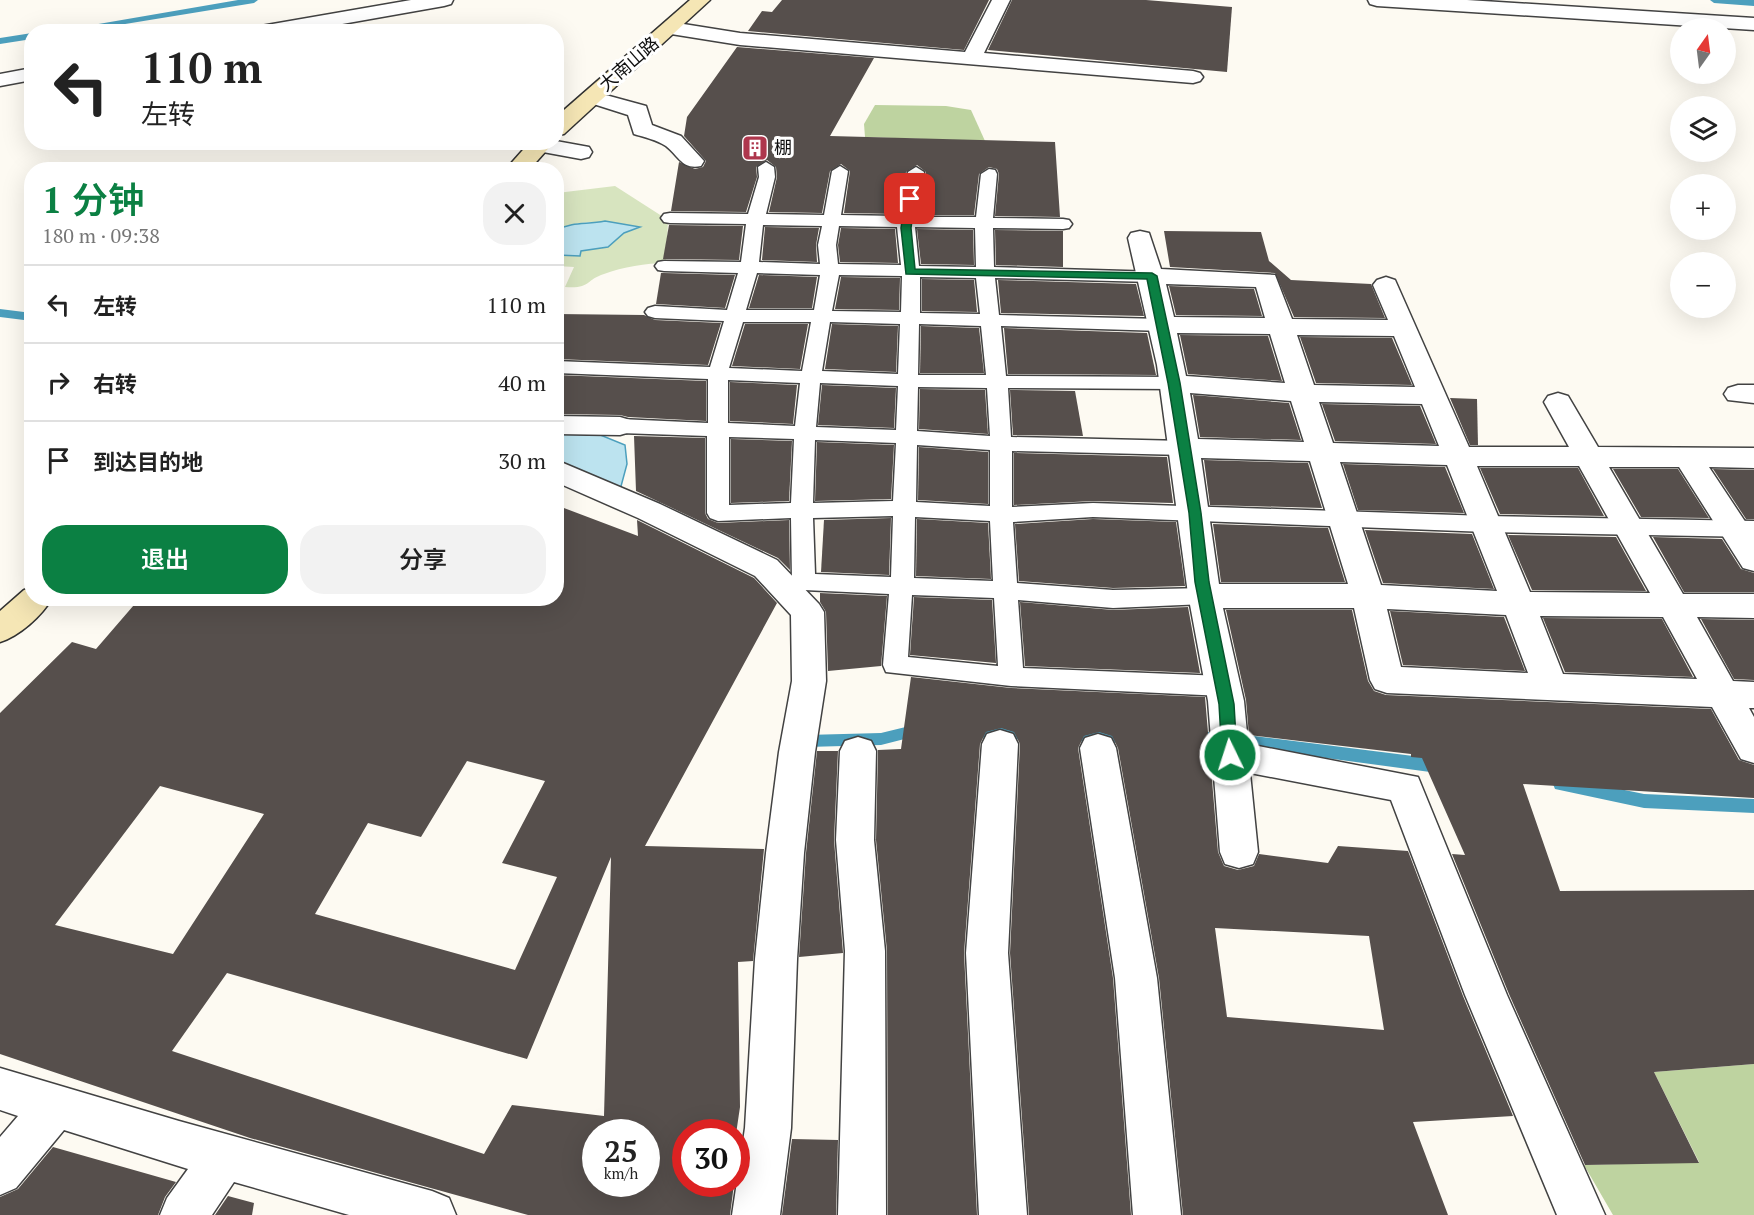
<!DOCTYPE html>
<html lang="zh">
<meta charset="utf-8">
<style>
:root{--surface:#fff;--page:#f2f2f2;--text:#222;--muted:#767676;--line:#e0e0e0;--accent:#0b8043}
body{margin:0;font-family:"PT Serif","Noto Sans SC",serif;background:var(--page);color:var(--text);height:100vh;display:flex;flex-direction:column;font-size:22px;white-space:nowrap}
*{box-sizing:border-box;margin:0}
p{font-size:20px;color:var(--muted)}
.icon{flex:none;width:33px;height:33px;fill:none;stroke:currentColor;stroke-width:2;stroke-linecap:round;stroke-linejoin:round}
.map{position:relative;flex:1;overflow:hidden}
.panel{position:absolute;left:24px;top:162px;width:540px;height:444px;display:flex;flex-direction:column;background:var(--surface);border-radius:24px;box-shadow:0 6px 24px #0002}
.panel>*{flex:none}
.top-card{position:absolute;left:24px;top:24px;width:540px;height:126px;border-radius:24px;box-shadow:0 6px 24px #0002;background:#fff;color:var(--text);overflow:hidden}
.needle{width:39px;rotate:14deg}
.buttons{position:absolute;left:1670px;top:18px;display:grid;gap:12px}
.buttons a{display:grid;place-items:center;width:66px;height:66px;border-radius:50%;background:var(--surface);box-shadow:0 6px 24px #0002;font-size:30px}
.speed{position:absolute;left:582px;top:1119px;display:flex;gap:12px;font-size:30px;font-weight:700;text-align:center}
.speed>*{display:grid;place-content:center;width:78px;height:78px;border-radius:50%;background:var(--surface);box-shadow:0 6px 24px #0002;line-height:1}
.speed small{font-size:15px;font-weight:400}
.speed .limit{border:9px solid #d22;background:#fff;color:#111}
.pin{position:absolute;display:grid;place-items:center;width:51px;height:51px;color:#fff;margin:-26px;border-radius:12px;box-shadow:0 3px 9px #0006}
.me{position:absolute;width:66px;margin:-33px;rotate:356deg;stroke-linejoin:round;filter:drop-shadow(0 0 4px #0008)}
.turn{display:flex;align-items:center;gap:21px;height:126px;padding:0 18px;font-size:27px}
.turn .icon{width:78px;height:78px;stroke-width:2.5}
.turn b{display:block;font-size:42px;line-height:51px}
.round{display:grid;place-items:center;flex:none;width:63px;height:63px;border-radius:24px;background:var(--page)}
.head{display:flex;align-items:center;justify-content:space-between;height:102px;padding:0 18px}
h1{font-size:36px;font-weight:600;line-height:45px;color:var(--accent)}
.action{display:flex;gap:12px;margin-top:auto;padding:12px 18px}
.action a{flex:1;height:69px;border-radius:24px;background:var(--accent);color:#fff;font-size:24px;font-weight:600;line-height:69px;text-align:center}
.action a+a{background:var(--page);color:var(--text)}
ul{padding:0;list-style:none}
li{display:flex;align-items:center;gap:18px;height:78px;padding:0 18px;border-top:2px solid var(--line)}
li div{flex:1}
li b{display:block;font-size:22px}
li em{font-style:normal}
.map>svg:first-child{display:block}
</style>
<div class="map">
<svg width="1754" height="1215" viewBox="0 0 1754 1215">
<rect width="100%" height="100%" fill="#fdfaf2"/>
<path fill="#d7e4bf" d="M615 186 668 220 666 263C646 263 623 267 604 274 585 280 591 289 565 287L574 267 557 266V255L608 247 624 233 638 227C611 222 582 218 557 230V193Z"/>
<g fill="#bed3a0">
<path d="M875 105 946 106 971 110 985 141 865 137 864 124Z"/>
<path d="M1754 1064V1215H1613L1584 1165 1699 1162 1654 1072Z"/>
</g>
<g fill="#bce3ef" stroke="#4c9fbd" stroke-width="1.5">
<path d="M605 221 640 227 624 233 608 247 581 251 580 256 557 255V230C574 221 586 225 605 221Z"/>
<path d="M557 433 598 434 625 445 627 464 620 490 557 470Z"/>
</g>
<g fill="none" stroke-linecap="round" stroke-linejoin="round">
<g fill="#4c9fbd" fill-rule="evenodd">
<path d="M238 0H258L254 3 76 32H52Z"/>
<path d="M1710 0H1754V6L1714 3Z"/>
<path d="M32 33V39L0 44V38Z"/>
<path d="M0 309 32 313V321L0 317Z"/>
<path d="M922 723 928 725 930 729 928 733 881 745 806 747 800 746 798 741 800 736 806 735 881 733Z"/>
<path d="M967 725 1033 728 1039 729 1041 734 1039 739 1033 740 967 737 961 736 959 731 961 726Z"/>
<path d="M1066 729 1132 731 1138 732 1140 737 1138 742 1132 743 1066 741 1060 740 1058 735 1060 730Z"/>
<path d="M1189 732H1222L1445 760 1451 762 1453 767 1451 772 1445 774 1222 744 1183 743 1181 738 1183 733Z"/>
<path d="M1561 777 1644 794 1754 799V813L1644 808 1555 789 1553 784 1555 779Z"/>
</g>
</g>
<g fill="#564f4c" fill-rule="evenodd">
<path d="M782 0H989L964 50 748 31 762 11 772 12Z"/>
<path d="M1012 0H1146L1232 7 1227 72 988 50Z"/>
<path d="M737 47 874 58 830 136 1055 142 1060 217 995 216 999 174 997 169 989 167 979 174 974 215H920L926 172 917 165 906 172 897 214 844 213 850 171 841 164 830 171 822 213 769 212 777 177 776 167 767 160 756 167 757 177 746 212 671 211 679 162 695 169 703 167 706 161 684 136 687 117Z"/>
<path d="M669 225 743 226 739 260 663 259Z"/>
<path d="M765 227 819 228 816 245 817 262 762 260Z"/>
<path d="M841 228 895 229 898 263 840 262 838 245Z"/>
<path d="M917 229 973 230 974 265 921 264Z"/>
<path d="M995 230 1063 231V267L996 265Z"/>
<path d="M1164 231 1261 232 1269 261 1291 280 1371 284 1385 318 1294 317 1275 273 1170 267Z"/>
<path d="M661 273H664L735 275 725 308 656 304Z"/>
<path d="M759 275 817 277 812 308H749Z"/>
<path d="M841 277 900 278 899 310 835 309Z"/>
<path d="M922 279 974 280 977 312 922 311Z"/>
<path d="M998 280 1136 284 1144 316 1001 313Z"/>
<path d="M1169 286 1254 289 1262 316 1176 315Z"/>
<path d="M556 314 644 315 655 320 721 323 708 365 556 359Z"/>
<path d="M745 324H808L800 369 732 366Z"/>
<path d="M832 324 898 326 896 372 825 369Z"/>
<path d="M921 326 979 328 984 373H920Z"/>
<path d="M1004 328 1147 333 1156 375 1008 374Z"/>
<path d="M1180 335 1268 336 1282 381 1188 374Z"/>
<path d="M1300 337 1392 338 1412 385 1316 383Z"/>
<path d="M556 375 706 381V421L628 417 620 415 556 414Z"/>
<path d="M730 382 797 385 793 424 730 421Z"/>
<path d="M822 385 896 388 894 428 818 425Z"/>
<path d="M920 389 985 390 988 434 919 429Z"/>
<path d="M1010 390 1075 391 1083 436 1013 435Z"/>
<path d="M1193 395 1289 403 1301 440 1200 437Z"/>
<path d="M1450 398 1477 399 1478 445H1470Z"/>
<path d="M1322 404 1420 406 1436 444 1335 441Z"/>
<path d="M634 436 705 438V513L708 519 718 523 789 520 790 570 778 558 636 491Z"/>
<path d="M731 439 792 441 789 501 731 503Z"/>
<path d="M817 442 894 445 891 499 815 501Z"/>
<path d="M919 447 988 452V504L918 500Z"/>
<path d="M1014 453 1167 457 1173 503 1093 501 1014 505Z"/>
<path d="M1204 460 1308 463 1322 508 1210 505Z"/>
<path d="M1343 464 1445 467 1464 513 1358 510Z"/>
<path d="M1480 468H1578L1604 516 1500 514Z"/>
<path d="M1613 469H1678L1709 518 1641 517Z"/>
<path d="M1713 469 1754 470V519H1746Z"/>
<path d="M556 505 638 536 637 520 754 578 777 603 645 846 764 849 753 961 738 962 740 1107 736 1134 686 1132V1184H734L730 1215H528L250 1138 0 1054V713L72 642 96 649 140 598H556ZM467 761 545 781 502 863 557 877 515 970 315 914 368 823 421 837ZM160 786 264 814 173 954 55 925ZM611 857 604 1116 512 1105 484 1154 172 1051 227 973 527 1059ZM596 1132H646V1184H596Z"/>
<path d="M891 518 889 575 821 572 824 520Z"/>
<path d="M917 519 988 523 991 579 916 576Z"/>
<path d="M1093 519 1176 522 1185 586 1113 588 1019 581 1015 524Z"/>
<path d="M1213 524 1328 528 1345 582H1221Z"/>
<path d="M1365 530 1472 534 1494 589 1383 583Z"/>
<path d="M1508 535 1616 537 1646 591 1532 590Z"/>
<path d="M1653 537 1722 539 1741 569 1754 573V592H1684Z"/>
<path d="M820 593 887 596 881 666 828 671 826 612 820 602Z"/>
<path d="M914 597 992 600 996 663 910 655Z"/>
<path d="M1020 602 1113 610 1188 607 1200 673 1025 666Z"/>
<path d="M1226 610H1352L1368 681 1374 691 1386 695 1711 709 1739 760 1754 765V798L1523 784 1560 891 1754 890V1064L1654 1072 1699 1163 1585 1165 1509 994 1452 854 1465 855 1422 758 1411 757V754L1249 735 1246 700Z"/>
<path d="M1390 611 1504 617 1525 671 1403 665Z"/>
<path d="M1543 618 1662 619 1693 677 1565 672Z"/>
<path d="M1701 619 1754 620V680L1734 679Z"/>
<path d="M911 677 1011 688 1205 697 1218 852 1224 866 1238 870 1254 866 1259 854 1328 863 1338 846 1408 851 1463 996 1513 1116 1413 1122 1448 1215H1183L1159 978 1118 748 1112 736 1099 732 1084 736 1078 748 1113 978 1131 1215H1029L1010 953 1020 744 1014 732 1001 728 986 732 980 744 964 953 977 1215H888L887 951 876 840 878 750 901 749ZM1215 928 1369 936 1384 1030 1227 1017Z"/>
<path d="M817 751H838L834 840 843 953 799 957 806 853Z"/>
<path d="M792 1139 838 1140 836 1215H782Z"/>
<path d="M53 1147 176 1182 165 1197 158 1215H0V1197L18 1189Z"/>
<path d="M228 1196 254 1203 252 1215H215Z"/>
</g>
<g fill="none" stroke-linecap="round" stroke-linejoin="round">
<defs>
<path id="service" d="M766 162 774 167 775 177 766 214 824 215 832 171 840 166 848 171 841 215 899 216 908 172 916 167 924 172 917 217H976L981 174 989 169 995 170 997 174 993 218 1063 219 1069 220 1072 224 1069 228 1063 229 993 228 994 267 1159 272 1161 276 1159 280 1152 282 995 278 999 315 1163 319 1170 321 1173 325 1170 329 1163 331 1001 326 1006 376 1174 377 1181 379 1184 383 1181 387 1174 389 1008 388 1011 437 1184 441 1192 443 1195 448 1192 453 1184 455 1012 451V507L1093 503 1487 516 1754 521V537L1487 532 1093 517 1013 522 1017 583 1113 590 1205 588 1213 590 1217 596 1213 602 1205 604 1113 608 1018 600 1023 668 1223 676 1232 679 1236 686 1232 693 1223 696 1011 686 886 672 883 665 889 594 804 590 796 588 792 582 791 518 718 521 710 518 707 513V436L620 433 613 431 610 426 613 421 620 419 708 423V379L556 373V361L710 367 724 321 655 318 648 316 645 312 648 308 655 306 727 310 738 273 664 271 658 270 655 266 658 262 664 261 741 262 746 224 670 223 664 222 661 218 664 214 670 213 748 214 759 177 758 167ZM763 225 822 226 818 245 820 264 759 262ZM839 226 897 227 901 265 838 264 836 245ZM915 227 975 228 976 267 919 266ZM757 273 820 275 814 310H746ZM839 275 902 276 901 312 832 311ZM920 277 976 278 980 314 920 313ZM743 322H811L802 371 729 368ZM830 322 900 324 898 374 822 371ZM919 324 981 326 986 375H918ZM728 380 800 383 795 426 728 423ZM820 383 898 386 896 430 816 427ZM918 387 987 388 990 436 917 431ZM729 437 794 439 791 503 729 505ZM815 440 896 443 893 501 813 503ZM917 445 990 450V506L916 502ZM893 516 891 577 815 574 813 518ZM915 517 990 521 993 581 914 578ZM912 595 994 598 998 666 908 657Z"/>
<g id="minor">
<path d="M992 0H1010L984 53 1193 71 1200 73 1203 77 1200 81 1193 83 740 45 671 34 664 32 661 28 664 24 671 22 740 33 965 52Z"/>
<path d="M591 91 646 106 652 125 681 136 704 161 701 166C682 170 679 156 666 146 657 140 644 137 634 134L628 115 584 101 580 97 584 93Z"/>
<path d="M556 141 589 147 592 152 589 157 581 159 532 150 529 145 531 142Z"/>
<path d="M1140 231 1149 233 1161 269 1275 275 1292 319 1388 320 1373 285 1377 280 1386 277 1395 280 1469 447H1569L1544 402 1548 396 1558 393 1568 396 1598 447 1754 448V468L1709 467 1754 535V571L1743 568 1679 467H1609L1683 594H1754V618L1697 617 1733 681 1754 682V708H1749L1754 717V763L1741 759 1712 707 1387 693 1375 689 1370 680 1354 608H1223L1244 701 1248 744 1418 777 1507 995 1605 1215H1557L1465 995 1391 800 1250 773 1258 852 1253 864 1239 868 1225 864 1220 852 1208 701 1188 594 1157 365 1128 238 1131 233ZM1166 284 1256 287 1265 318 1174 317ZM1177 333 1270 334 1285 383 1186 376ZM1297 335 1394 336 1415 387 1314 385ZM1190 393 1291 401 1304 442 1198 439ZM1319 402 1422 404 1439 446 1333 443ZM1201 458 1310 461 1348 584H1219ZM1340 462 1447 465 1497 591 1381 585ZM1477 466H1579L1650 593 1530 592ZM1387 609 1506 615 1528 673 1401 667ZM1540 616 1663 617 1697 679 1563 674Z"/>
<path d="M1738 385H1754V403L1728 400 1724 394 1728 388Z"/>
<path d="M556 416 620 417 630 420 634 426 630 432 620 435 556 434Z"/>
<path d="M556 460 660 504 777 560 819 604 824 612 826 681 815 752 804 853 797 959 791 1128 780 1215H732L745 1128 755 959 766 853 779 752 792 681 791 615 755 576 638 518 556 482Z"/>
<path d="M1000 730 1013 734 1018 744 1008 953 1027 1215H979L966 953 982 744 987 734Z"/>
<path d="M1098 734 1111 738 1116 748 1157 978 1181 1215H1133L1115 978 1080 748 1085 738Z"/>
<path d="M858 737 871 741 876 751 874 840 885 951 886 1215H838L845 951 836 840 840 751 845 741Z"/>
<path d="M0 1068 179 1121 432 1191 449 1198 456 1215H349L234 1182 212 1215H160L167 1198 188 1169 64 1130 16 1188 0 1195V1137L18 1116 0 1110Z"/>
</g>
<g id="tertiary">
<path d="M411 0H453L451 4 444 6 297 32H252L254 28 261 26Z"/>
<path d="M1368 0H1467L1754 18V30L1377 6 1370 4Z"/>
<path d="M32 68V80L0 86V74Z"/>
</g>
<g id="secondary">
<path d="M690 0H710L564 134 556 135V117Z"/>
<path d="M530 142H554L529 170H505Z"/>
<path d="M32 588V598H52C42 616 19 636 0 642V611L24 590Z"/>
</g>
</defs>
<use href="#service" stroke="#424242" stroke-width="3"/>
<use href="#minor" stroke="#424242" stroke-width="3"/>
<use href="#tertiary" stroke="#424242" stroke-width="3"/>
<use href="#secondary" stroke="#313131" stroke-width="3"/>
<use href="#service" fill="#fff" fill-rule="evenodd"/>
<use href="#minor" fill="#fff" fill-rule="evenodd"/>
<use href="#tertiary" fill="#fff" fill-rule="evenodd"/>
<use href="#secondary" fill="#f5e6b5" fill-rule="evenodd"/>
</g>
<path fill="#0b8043" stroke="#07532c" stroke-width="1.5" d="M910 196 915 199 911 228 915 269 1152 273 1157 276 1180 383 1201 513 1209 582 1234 704 1237 755 1235 759H1225L1222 755 1219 704 1195 582 1189 513 1168 383 1147 279 906 274 901 228 905 199Z"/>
<defs>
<symbol id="building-square" viewBox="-11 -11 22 22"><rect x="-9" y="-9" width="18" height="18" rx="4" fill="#ae374d" stroke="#fff"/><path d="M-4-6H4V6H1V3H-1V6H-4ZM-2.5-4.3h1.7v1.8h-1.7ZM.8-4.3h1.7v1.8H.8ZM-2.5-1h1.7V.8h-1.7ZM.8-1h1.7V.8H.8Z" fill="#fff"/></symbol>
</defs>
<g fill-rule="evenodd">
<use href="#building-square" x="740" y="133" width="30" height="30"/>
</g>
<g text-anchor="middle" stroke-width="6" stroke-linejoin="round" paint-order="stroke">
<g font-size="18" fill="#0f0f0f" stroke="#fff">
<text transform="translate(629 64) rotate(-41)" y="6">大南山路</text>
</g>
<g font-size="18" fill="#0f0f0f" stroke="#fff" text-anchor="start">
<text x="774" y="154">棚</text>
</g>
</g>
</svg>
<div class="buttons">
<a><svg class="needle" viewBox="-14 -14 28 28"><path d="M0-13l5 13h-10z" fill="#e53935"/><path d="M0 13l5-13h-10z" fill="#767676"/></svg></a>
<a><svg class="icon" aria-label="layers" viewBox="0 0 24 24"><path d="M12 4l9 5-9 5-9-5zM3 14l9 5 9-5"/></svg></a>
<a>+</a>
<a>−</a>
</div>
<div class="speed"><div>25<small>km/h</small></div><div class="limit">30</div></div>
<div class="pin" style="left:910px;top:199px;background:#d93025"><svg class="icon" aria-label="arrive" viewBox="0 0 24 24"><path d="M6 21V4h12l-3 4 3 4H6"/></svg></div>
<svg class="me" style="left:1230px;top:755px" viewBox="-20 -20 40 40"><circle r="17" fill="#0b8043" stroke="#fff" stroke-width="3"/><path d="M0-11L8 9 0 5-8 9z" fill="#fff"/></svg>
<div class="top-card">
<div class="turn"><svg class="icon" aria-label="left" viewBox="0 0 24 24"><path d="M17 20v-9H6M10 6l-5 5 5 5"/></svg><div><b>110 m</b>左转</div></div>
</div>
<section class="panel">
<div class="head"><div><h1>1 分钟</h1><p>180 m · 09:38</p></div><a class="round"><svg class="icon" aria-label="close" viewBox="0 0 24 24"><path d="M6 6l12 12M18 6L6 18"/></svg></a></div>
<ul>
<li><svg class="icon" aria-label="left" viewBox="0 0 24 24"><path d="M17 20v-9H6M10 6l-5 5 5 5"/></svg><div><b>左转</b></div><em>110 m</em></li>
<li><svg class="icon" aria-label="right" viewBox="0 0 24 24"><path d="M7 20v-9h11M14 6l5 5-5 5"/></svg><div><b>右转</b></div><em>40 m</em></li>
<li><svg class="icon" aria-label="arrive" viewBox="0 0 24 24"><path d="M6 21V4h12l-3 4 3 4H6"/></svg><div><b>到达目的地</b></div><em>30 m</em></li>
</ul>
<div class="action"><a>退出</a><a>分享</a></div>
</section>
</div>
